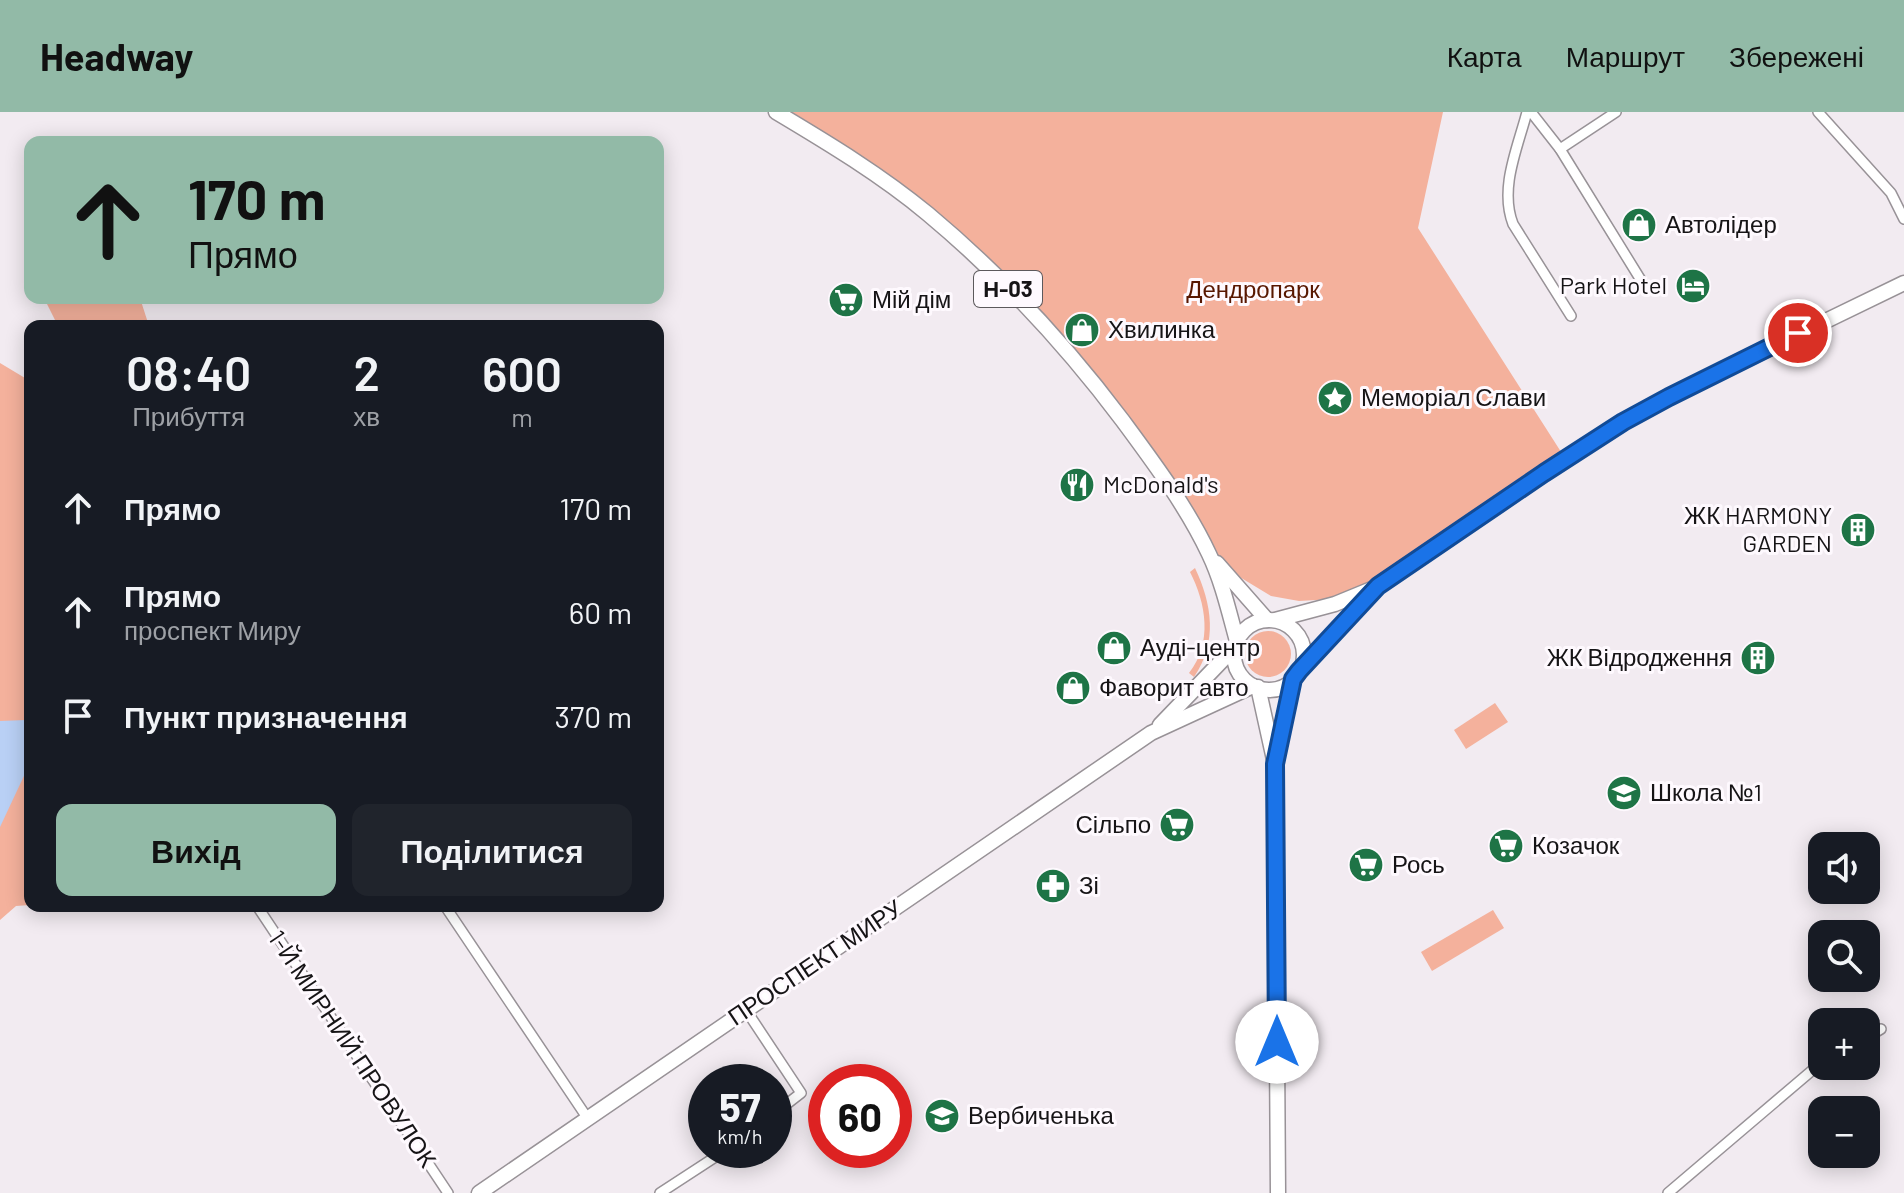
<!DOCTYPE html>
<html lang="uk">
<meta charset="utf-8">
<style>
:root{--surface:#171b24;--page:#20242c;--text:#f1f3f6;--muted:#9ea1a6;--accent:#92baa7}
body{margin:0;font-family:Barlow,sans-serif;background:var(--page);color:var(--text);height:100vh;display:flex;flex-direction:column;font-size:30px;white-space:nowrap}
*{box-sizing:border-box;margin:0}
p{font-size:26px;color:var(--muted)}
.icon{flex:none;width:44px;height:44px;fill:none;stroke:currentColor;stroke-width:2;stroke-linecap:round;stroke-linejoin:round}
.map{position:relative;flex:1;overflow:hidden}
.drawer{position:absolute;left:24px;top:208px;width:640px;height:592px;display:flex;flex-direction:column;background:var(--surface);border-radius:16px;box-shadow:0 4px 20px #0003}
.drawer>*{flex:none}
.guide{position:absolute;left:24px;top:24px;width:640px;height:168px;border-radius:16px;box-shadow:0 4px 20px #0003;background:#92baa7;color:#111;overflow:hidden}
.controls{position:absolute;left:1808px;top:720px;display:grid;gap:16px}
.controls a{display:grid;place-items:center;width:72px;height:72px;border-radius:16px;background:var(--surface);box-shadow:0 4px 20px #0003;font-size:40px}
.speed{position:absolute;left:688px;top:952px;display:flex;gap:16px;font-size:40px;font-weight:700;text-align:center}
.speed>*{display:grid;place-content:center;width:104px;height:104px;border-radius:50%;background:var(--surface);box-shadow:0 4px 20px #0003;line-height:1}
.speed small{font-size:20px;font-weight:400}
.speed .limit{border:12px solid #d22;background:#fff;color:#111}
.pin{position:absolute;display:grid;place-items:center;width:68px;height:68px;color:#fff;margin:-34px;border:4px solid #fff;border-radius:50%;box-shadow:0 2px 8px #0007}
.me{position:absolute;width:88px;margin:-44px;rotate:0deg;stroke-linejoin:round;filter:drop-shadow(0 0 6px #0008)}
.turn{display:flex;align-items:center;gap:28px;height:168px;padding:0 32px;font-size:36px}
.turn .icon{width:104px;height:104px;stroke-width:2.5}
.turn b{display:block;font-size:56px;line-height:68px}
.eta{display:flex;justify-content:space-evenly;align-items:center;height:136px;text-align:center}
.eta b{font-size:48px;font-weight:600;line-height:56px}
.cta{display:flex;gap:16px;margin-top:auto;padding:16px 32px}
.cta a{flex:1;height:92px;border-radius:16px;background:var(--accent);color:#111;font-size:32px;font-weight:600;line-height:92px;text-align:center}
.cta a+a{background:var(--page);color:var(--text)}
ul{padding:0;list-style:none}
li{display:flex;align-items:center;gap:24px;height:104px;padding:0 32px}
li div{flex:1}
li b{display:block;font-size:30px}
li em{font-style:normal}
header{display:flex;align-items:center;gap:48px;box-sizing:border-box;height:112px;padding:0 40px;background:var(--accent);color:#111}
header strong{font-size:38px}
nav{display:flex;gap:44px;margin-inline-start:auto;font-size:28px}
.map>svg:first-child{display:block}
</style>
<header>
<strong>Headway</strong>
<nav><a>Карта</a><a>Маршрут</a><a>Збережені</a></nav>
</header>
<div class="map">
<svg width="1904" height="1081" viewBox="0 0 1904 1081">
<rect width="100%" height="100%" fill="#f2ebf1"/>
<g fill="#f4b19c">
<path d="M786 0H1443L1418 116 1563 343 1376 470 1334 487 1299 489 1271 484 1233 461 1213 438 1153 341 1001 162Z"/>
<path d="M44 186H140L149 214H58Z"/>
<path d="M0 251 30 269V793L16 794 0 808Z"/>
<path d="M1195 456C1212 492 1218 530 1194 565L1189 561C1213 531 1206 491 1190 460Z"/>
<circle cx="1268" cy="542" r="23"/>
<path d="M1495 591 1508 610 1466 637 1454 618Z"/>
<path d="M1493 798 1504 816 1432 859 1421 840Z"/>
</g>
<path fill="#b9d0f5" d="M26 608 30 613V651L0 715V609Z"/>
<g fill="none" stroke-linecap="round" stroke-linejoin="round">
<defs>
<g id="street">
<path d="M1527 0C1518 35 1499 76 1513 112L1571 204"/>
<path d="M1531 0 1560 37 1647 178"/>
<path d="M1818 0 1891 81 1904 107"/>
<path d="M1560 37 1616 0"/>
<path d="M257 794 448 1081"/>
<path d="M445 794 588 1007"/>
<path d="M746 898 801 981 774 1002"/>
<path d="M1866 926 1881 917"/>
<path d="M660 1081 726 1038"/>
<path d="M1668 1081 1822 950"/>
</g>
<g id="primary">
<path d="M776 0C828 31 881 63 928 102 1001 163 1066 233 1123 309 1154 351 1187 395 1209 442 1222 469 1229 500 1237 529"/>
<path d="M1217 451 1267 508"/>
<path d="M1275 508 1335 492 1374 476"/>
<circle cx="1269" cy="543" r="35"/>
<path d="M1299 559 1378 474 1544 361 1623 310 1669 285 1904 171"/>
<path d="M1258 575 1275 652 1278 1081"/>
<path d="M1160 613 1234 536"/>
<path d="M1276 648 1293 567"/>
<path d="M479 1081 1151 621 1253 574"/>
</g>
</defs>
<use href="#street" stroke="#989297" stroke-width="12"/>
<use href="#primary" stroke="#989297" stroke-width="17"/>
<use href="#street" stroke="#fff" stroke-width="9"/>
<use href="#primary" stroke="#fff" stroke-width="14"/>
</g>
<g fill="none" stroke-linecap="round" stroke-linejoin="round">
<defs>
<path id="route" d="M1277 930 1275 652 1293 567 1299 559 1378 474 1544 361 1623 310 1669 285 1798 221"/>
</defs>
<use href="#route" stroke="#114b97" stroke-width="20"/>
<use href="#route" stroke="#1a73e8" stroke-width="14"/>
</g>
<defs>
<symbol id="shop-disc" viewBox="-11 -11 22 22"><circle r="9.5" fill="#1e7446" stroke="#fef9fe"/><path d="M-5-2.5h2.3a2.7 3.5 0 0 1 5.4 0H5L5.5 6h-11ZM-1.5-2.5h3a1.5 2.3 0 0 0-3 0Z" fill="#fff"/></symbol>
<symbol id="hotel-disc" viewBox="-11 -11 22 22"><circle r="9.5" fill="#1e7446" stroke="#fef9fe"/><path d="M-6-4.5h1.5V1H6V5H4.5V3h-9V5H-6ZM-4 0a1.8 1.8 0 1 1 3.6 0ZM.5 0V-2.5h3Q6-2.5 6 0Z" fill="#fff"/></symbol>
<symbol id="supermarket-disc" viewBox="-11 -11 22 22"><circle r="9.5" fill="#1e7446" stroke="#fef9fe"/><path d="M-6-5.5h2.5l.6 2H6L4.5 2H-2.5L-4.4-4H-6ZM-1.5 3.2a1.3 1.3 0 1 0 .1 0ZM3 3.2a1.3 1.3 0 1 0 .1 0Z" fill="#fff"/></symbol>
<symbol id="sight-disc" viewBox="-11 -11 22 22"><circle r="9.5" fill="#1e7446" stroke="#fef9fe"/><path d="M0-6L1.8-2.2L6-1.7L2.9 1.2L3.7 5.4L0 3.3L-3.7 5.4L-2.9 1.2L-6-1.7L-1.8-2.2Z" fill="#fff"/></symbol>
<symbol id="restaurant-disc" viewBox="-11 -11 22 22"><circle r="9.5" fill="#1e7446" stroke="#fef9fe"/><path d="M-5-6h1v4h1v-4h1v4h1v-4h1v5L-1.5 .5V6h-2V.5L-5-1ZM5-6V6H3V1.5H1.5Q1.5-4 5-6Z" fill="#fff"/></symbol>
<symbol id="building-disc" viewBox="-11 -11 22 22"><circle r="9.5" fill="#1e7446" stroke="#fef9fe"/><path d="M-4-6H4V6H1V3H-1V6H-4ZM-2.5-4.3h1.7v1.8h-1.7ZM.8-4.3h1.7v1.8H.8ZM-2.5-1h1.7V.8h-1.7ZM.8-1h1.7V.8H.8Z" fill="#fff"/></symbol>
<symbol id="school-disc" viewBox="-11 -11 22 22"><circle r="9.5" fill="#1e7446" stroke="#fef9fe"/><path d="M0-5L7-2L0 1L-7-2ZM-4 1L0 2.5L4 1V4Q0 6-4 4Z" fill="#fff"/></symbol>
<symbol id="pharmacy-disc" viewBox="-11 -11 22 22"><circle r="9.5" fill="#1e7446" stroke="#fef9fe"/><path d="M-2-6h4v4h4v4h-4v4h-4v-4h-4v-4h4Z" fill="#fff"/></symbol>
</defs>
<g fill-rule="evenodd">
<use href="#shop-disc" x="1619" y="93" width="40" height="40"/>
<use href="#hotel-disc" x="1673" y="154" width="40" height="40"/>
<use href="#supermarket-disc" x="826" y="168" width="40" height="40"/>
<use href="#shop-disc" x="1062" y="198" width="40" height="40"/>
<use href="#sight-disc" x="1315" y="266" width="40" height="40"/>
<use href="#restaurant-disc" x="1057" y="353" width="40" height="40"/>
<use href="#building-disc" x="1838" y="398" width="40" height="40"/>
<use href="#shop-disc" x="1094" y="516" width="40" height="40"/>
<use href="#building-disc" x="1738" y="526" width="40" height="40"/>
<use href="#shop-disc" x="1053" y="556" width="40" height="40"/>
<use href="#school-disc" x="1604" y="661" width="40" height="40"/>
<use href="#supermarket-disc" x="1157" y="693" width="40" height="40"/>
<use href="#supermarket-disc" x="1486" y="714" width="40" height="40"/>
<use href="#supermarket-disc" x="1346" y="733" width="40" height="40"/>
<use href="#pharmacy-disc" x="1033" y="754" width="40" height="40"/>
<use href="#school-disc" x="922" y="984" width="40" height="40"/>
</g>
<g text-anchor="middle" stroke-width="6" stroke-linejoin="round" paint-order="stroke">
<rect fill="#fef9fe" stroke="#5c595c" stroke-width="2" x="974" y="159" width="68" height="36" rx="6"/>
<g font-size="22" font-weight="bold" fill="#161416">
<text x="1008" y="185">Н-03</text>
</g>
<g font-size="24" fill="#161416" stroke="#fef9fe" text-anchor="start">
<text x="1665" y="121">Автолідер</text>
<text x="1667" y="182" text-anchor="end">Park Hotel</text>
<text x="872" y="196">Мій дім</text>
<text x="1108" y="226">Хвилинка</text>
<text x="1361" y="294">Меморіал Слави</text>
<text x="1103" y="381">McDonald's</text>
<text x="1832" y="412" text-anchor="end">ЖК HARMONY<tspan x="1832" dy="28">GARDEN</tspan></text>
<text x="1140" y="544">Ауді-центр</text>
<text x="1732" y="554" text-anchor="end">ЖК Відродження</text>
<text x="1099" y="584">Фаворит авто</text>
<text x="1650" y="689">Школа №1</text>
<text x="1151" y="721" text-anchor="end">Сільпо</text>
<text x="1532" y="742">Козачок</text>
<text x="1392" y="761">Рось</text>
<text x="1079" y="782">Зі</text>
<text x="968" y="1012">Вербиченька</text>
</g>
<g font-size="24" fill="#581700" stroke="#fef9fe">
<text x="1253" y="186">Дендропарк</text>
</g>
<g font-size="24" fill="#161416" stroke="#fef9fe">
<text transform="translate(815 851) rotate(-34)" y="8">ПРОСПЕКТ МИРУ</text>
<text transform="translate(352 937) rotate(56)" y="8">1-Й МИРНИЙ ПРОВУЛОК</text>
</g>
</g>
</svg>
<div class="controls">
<a><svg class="icon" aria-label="sound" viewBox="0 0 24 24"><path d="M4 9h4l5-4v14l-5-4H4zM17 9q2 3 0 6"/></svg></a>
<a><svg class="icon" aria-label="search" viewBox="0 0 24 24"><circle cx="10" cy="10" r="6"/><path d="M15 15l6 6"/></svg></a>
<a>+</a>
<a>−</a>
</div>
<div class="speed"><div>57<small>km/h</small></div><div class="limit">60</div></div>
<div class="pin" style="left:1798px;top:221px;background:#d93025"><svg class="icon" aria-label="arrive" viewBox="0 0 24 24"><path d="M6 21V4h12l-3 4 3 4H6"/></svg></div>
<svg class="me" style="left:1277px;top:930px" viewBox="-20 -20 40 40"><circle r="19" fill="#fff"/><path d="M0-13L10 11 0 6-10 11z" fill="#1a73e8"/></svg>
<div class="guide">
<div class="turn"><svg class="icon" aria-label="ahead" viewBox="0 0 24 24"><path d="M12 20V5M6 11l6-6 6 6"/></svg><div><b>170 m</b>Прямо</div></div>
</div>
<section class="drawer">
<div class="eta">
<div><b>08:40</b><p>Прибуття</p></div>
<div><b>2</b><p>хв</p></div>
<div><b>600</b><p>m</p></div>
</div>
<ul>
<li><svg class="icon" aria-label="ahead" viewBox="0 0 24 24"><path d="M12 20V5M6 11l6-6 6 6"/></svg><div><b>Прямо</b></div><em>170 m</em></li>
<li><svg class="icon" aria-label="ahead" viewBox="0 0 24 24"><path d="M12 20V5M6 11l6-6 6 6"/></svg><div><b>Прямо</b><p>проспект Миру</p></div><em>60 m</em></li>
<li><svg class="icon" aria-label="arrive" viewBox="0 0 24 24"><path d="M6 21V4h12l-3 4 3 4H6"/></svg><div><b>Пункт призначення</b></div><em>370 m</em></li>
</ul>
<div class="cta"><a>Вихід</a><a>Поділитися</a></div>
</section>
</div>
